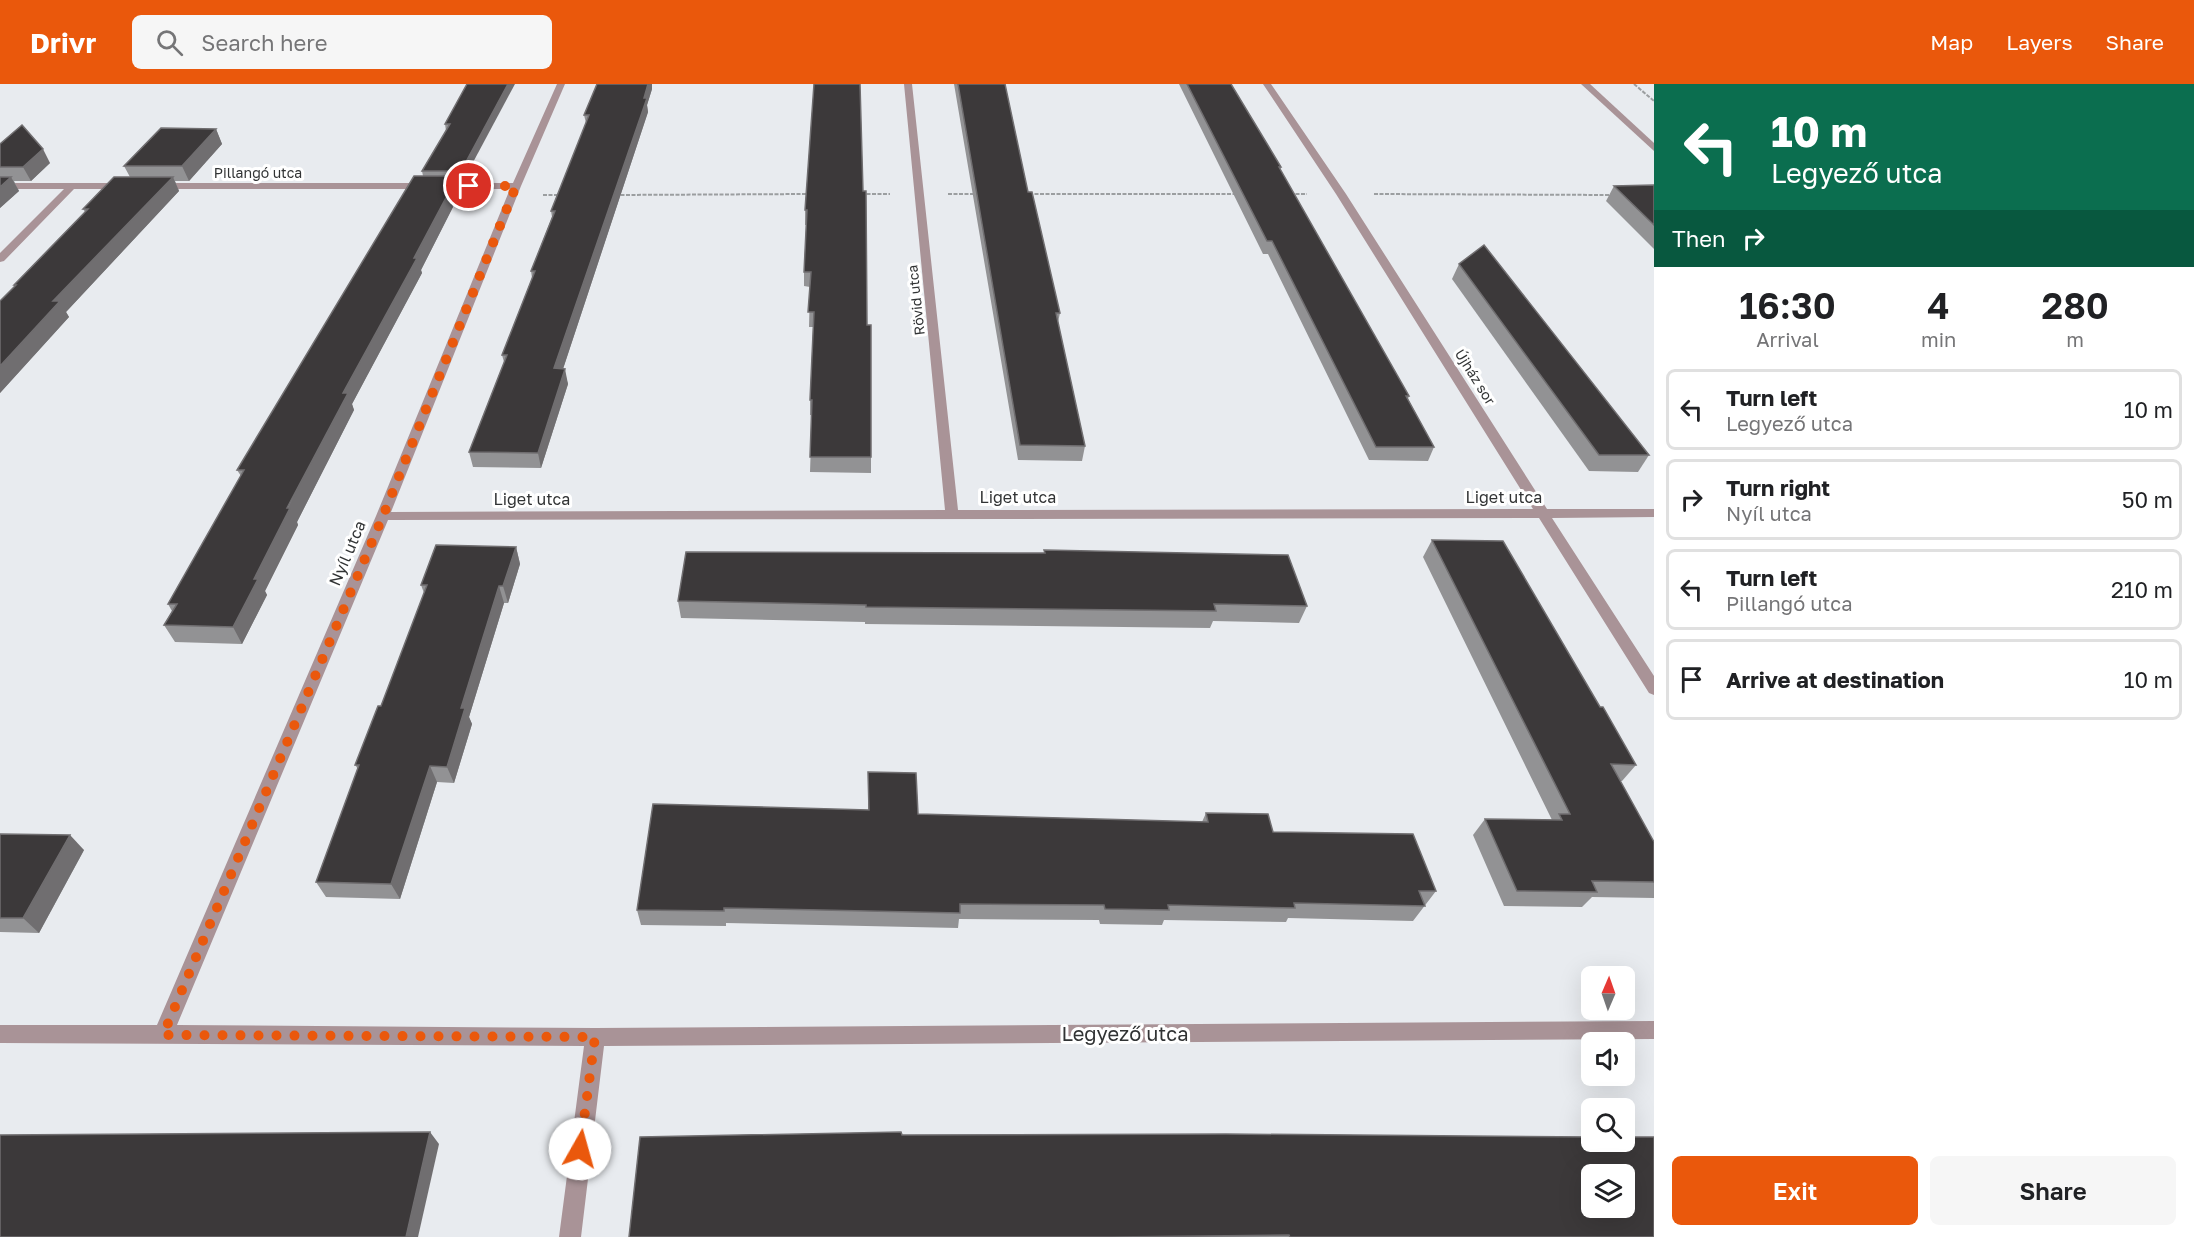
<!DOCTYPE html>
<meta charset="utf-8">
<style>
:root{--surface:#fff;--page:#f6f6f6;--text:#202124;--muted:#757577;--line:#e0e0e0;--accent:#ea580c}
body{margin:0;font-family:"Golos Text",sans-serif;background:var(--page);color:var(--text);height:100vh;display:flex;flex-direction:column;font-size:22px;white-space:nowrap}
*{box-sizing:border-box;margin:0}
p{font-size:20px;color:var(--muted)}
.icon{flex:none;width:33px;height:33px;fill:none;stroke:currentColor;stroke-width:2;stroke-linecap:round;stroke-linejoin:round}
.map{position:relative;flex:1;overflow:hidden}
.side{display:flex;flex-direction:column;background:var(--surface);width:540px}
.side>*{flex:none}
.top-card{background:#0b6e4f;color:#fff;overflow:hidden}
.needle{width:39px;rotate:2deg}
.controls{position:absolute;left:1581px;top:882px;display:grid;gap:12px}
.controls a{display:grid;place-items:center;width:54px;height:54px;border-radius:9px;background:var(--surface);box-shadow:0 6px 24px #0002;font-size:30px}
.pin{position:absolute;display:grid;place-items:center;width:51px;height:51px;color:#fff;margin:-26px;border:3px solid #fff;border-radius:50%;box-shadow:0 2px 6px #0007}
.me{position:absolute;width:66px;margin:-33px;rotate:7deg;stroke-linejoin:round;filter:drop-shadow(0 0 4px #0008)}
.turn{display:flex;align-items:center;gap:21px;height:126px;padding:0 18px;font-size:27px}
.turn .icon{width:78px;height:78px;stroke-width:2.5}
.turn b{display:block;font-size:42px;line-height:51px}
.then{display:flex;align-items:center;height:57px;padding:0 18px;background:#0003;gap:12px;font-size:22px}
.eta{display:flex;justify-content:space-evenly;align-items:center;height:102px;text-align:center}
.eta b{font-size:36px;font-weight:600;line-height:42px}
.action{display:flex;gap:12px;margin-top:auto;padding:12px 18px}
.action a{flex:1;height:69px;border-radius:9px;background:var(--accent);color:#fff;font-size:24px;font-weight:600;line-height:69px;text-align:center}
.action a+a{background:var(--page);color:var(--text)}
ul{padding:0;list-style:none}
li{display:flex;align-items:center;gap:18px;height:81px;margin:0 12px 9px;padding:0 6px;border:3px solid var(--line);border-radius:9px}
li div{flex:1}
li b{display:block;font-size:22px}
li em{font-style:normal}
header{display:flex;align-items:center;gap:36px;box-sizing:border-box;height:84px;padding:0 30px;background:var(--accent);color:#fff}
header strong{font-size:28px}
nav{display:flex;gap:33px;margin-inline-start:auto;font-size:21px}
.search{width:420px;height:54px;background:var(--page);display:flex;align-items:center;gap:15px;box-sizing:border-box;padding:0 21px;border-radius:9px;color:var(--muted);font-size:22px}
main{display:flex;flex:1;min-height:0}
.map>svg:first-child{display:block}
</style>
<header>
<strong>Drivr</strong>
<div class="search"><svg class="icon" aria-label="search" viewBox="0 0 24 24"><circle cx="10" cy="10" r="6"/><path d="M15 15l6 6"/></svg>Search here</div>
<nav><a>Map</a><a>Layers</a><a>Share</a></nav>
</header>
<main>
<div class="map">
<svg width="1654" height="1153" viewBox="0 0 1654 1153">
<rect width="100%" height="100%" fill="#e8ebef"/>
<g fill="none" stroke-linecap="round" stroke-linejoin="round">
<g stroke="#9b9ea0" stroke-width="2" stroke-dasharray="4 1.5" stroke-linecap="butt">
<path d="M1634 0 1654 17"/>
<path d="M861 110H890"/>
<path d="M948 110H977"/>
<path d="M1029 110H1238"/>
<path d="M1290 110H1307"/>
<path d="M1374 110 1613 111"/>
<path d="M543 111H560"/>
<path d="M615 111 809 110"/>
</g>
<g fill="#a99397" fill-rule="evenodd">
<path d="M557 0H565L521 102 391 428 945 426 904 0H912L958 426 1533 425 1336 110 1263 0H1271L1346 110 1547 425H1654V433L1552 434 1654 592V611L1649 609 1539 434 388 436 177 941 595 944 1654 937V955L604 962 581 1153H559L584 962 0 959V941H157L376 432 510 105H159L154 102 159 99H513Z"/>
<path d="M1581 0H1590L1654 59V67Z"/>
<path d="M0 99H126L131 102 126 105H74L4 177 0 178V169L64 105H0Z"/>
</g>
</g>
<g fill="#929294">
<path d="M467 0 463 97H455L457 107 451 118 453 123 421 186 422 189 352 320 354 326 297 438 298 441 265 507 267 511 242 560 175 558 164 541 172 527 168 520 241 392 237 386 423 92 422 87 446 47 445 40Z"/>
<path d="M597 0H652V5L647 21 648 28 563 285 568 300 541 384 473 383 469 368 504 278 502 271 532 194 531 187 552 133 551 127 586 39 584 31Z"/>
<path d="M814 0 867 241 871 373V389L810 388 812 331H810V316L813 243H809L810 203 804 202V188L806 141H805V126Z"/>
<path d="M954 0H1005L1028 108 1060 229 1058 238 1085 362 1082 377 1018 376Z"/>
<path d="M1179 0H1231L1281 83 1280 86 1409 312 1408 315 1434 363 1428 377 1369 376 1268 170H1263Z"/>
<path d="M216 45 222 60 189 97H175L179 107 66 228 69 233 0 309V218L15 203 14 201 85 128 83 125 130 93 124 82Z"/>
<path d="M0 60 50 79 31 97H14L19 107 0 124Z"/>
<path d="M1654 101V165L1606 117 1614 102Z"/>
<path d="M1459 180 1649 371 1638 388 1589 387 1452 195Z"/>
<path d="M1432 456 1600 623 1636 681 1622 697H1620L1654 758V814L1592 813 1582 823 1504 822 1473 751 1485 735 1552 736 1423 473Z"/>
<path d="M516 463 520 480 508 519H504L469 633 472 640 454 699 437 698 400 815 326 813 316 798 358 685 355 681 381 622 424 509 421 501Z"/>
<path d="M1044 466 1307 522 1299 539 1213 537 1210 544 865 540V538L681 534 678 517 1044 469Z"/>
<path d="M868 688 918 730 1202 738 1206 729 1273 748 1436 807 1413 837 1288 834 1286 838 1164 836 1162 841 1100 840 1099 836 959 835 958 844 726 839V842L641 841 637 826 868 726Z"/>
<path d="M0 750 84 766 39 849 0 848Z"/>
<path d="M902 1051 1654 1153H629Z"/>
</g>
<g fill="#706e70">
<path d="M508 0H515L463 97 461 87Z"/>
<path d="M648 0H652V5L647 21 648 28 558 300 554 284Z"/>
<path d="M216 45 222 60 189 97 182 82Z"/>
<path d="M43 65 50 79 31 97 23 83Z"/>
<path d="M453 92 457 107 451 118 453 123 421 186 422 189 352 320 354 326 297 438 298 441 265 507 267 511 242 560 233 543 254 495 343 309 414 174 445 108Z"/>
<path d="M11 93 19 107 0 124V103Z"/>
<path d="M173 93 179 107 66 228 69 233 0 309V282L53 217Z"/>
<path d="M565 285 568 300 541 384 538 369Z"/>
<path d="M516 463 520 480 508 519 503 502Z"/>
<path d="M499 502 504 519 469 633 472 640 454 699 447 683 461 624Z"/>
<path d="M430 682 437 698 400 815 391 800Z"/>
<path d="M70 751 84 766 39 849 23 834Z"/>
<path d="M430 1048 439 1060 418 1153H406Z"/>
</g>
<g fill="#3c393a" stroke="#706e70" stroke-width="1.5" fill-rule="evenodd">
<path d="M467 0H508L461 87H422L450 40H445Z"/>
<path d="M597 0H648L644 14H647L554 284 565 285 538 369 469 368 507 271H502L535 187H531L555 127H551L589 31H584Z"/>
<path d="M814 0H860L863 107H866L867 241H871V373H810L812 316H810L814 228H808L811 188H804L807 126H805Z"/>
<path d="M958 0H1005L1028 108H1032L1060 229H1056L1085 362 1020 361Z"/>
<path d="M1187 0H1231L1281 83H1279L1409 312H1406L1434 363H1376L1272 157H1267Z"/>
<path d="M22 41 43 65 23 83H0V60Z"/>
<path d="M161 44 216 45 182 82H124Z"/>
<path d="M414 92H453L445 108H449L414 174H417L343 309H348L287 424H290L254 495H258L233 543 164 541 177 520H168L244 386H237Z"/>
<path d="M0 93H11L0 103Z"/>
<path d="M114 93H173L53 217H60L0 282V217L16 201H14L88 125H83Z"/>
<path d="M1654 101V141L1614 102Z"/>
<path d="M1484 161 1649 371H1599L1459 180Z"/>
<path d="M1432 456 1503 457 1600 623H1603L1636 681 1611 680 1654 758V798L1592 797 1597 808 1517 807 1485 735 1562 736 1559 730H1570Z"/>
<path d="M436 461 516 463 503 502H499L461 624H465L447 683 430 682 391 800 316 798 359 681H355L378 622H381L427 501H421Z"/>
<path d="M1044 466 1288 471 1307 522 1214 520 1216 527 866 523V521L678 517 686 468 1045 469Z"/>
<path d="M868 688 916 689 918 730 1208 738 1206 729 1268 730 1273 748 1413 750 1436 807H1419L1425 822 1294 819 1295 824 1168 821 1169 826 1105 825 1104 821 960 820V829L724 824V827L637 826 653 720 869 726Z"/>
<path d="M0 750 70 751 23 834H0Z"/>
<path d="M430 1048 406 1153H0V1051Z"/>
<path d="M901 1048 902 1051 1226 1050 1592 1053V1058H1624V1053H1654V1153H1290L1289 1151 1112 1153H629L640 1053ZM1592 1090H1624V1124H1592Z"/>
</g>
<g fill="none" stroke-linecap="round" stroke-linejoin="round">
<path stroke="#ea580c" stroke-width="10" stroke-dasharray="0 18" d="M469 102H516L383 432 163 951 595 953 580 1065"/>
</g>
<g text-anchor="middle" stroke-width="6" stroke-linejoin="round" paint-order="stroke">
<g font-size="14" fill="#313334" stroke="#fff">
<text x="258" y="94">Pillangó utca</text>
<text transform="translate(916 216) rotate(-96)" y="5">Rövid utca</text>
<text transform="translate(1475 293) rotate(58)" y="5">Újház sor</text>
</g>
<g font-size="16" fill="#313334" stroke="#fff">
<text x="1018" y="419">Liget utca</text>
<text x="1504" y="419">Liget utca</text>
<text x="532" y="421">Liget utca</text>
<text transform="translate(347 469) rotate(-67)" y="6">Nyíl utca</text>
</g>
<g font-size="20" fill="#313334" stroke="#fff">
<text x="1125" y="957">Legyező utca</text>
</g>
</g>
</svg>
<div class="controls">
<a><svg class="needle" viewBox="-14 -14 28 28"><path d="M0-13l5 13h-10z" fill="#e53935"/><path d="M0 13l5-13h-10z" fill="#757577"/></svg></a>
<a><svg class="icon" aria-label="sound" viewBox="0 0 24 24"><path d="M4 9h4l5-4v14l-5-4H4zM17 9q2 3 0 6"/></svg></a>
<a><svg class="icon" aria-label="search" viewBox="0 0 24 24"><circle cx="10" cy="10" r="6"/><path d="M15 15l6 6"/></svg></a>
<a><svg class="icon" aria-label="layers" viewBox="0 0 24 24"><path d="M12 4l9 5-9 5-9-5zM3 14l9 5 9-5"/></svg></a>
</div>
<div class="pin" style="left:469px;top:102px;background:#d93025"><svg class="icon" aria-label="arrive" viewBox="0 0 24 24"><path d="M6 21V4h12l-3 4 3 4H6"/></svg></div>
<svg class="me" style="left:580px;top:1065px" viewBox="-20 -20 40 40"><circle r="19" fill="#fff"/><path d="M0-13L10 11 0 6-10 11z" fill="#ea580c"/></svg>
</div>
<section class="side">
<div class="top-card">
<div class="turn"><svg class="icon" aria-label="left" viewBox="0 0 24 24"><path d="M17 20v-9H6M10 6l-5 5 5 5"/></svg><div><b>10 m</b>Legyező utca</div></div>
<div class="then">Then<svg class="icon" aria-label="right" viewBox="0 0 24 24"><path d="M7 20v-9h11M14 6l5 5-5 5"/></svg></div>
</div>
<div class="eta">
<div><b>16:30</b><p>Arrival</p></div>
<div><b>4</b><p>min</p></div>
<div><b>280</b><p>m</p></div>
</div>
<ul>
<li><svg class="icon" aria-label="left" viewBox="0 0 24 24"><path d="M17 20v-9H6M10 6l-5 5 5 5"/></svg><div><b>Turn left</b><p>Legyező utca</p></div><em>10 m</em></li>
<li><svg class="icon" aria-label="right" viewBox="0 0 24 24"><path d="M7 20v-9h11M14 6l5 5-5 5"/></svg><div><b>Turn right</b><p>Nyíl utca</p></div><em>50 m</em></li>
<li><svg class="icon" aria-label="left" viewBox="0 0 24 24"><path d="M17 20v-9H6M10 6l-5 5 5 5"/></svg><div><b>Turn left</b><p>Pillangó utca</p></div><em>210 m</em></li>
<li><svg class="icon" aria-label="arrive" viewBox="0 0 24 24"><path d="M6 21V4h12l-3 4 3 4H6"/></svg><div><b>Arrive at destination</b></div><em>10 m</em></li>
</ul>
<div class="action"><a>Exit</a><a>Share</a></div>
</section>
</main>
